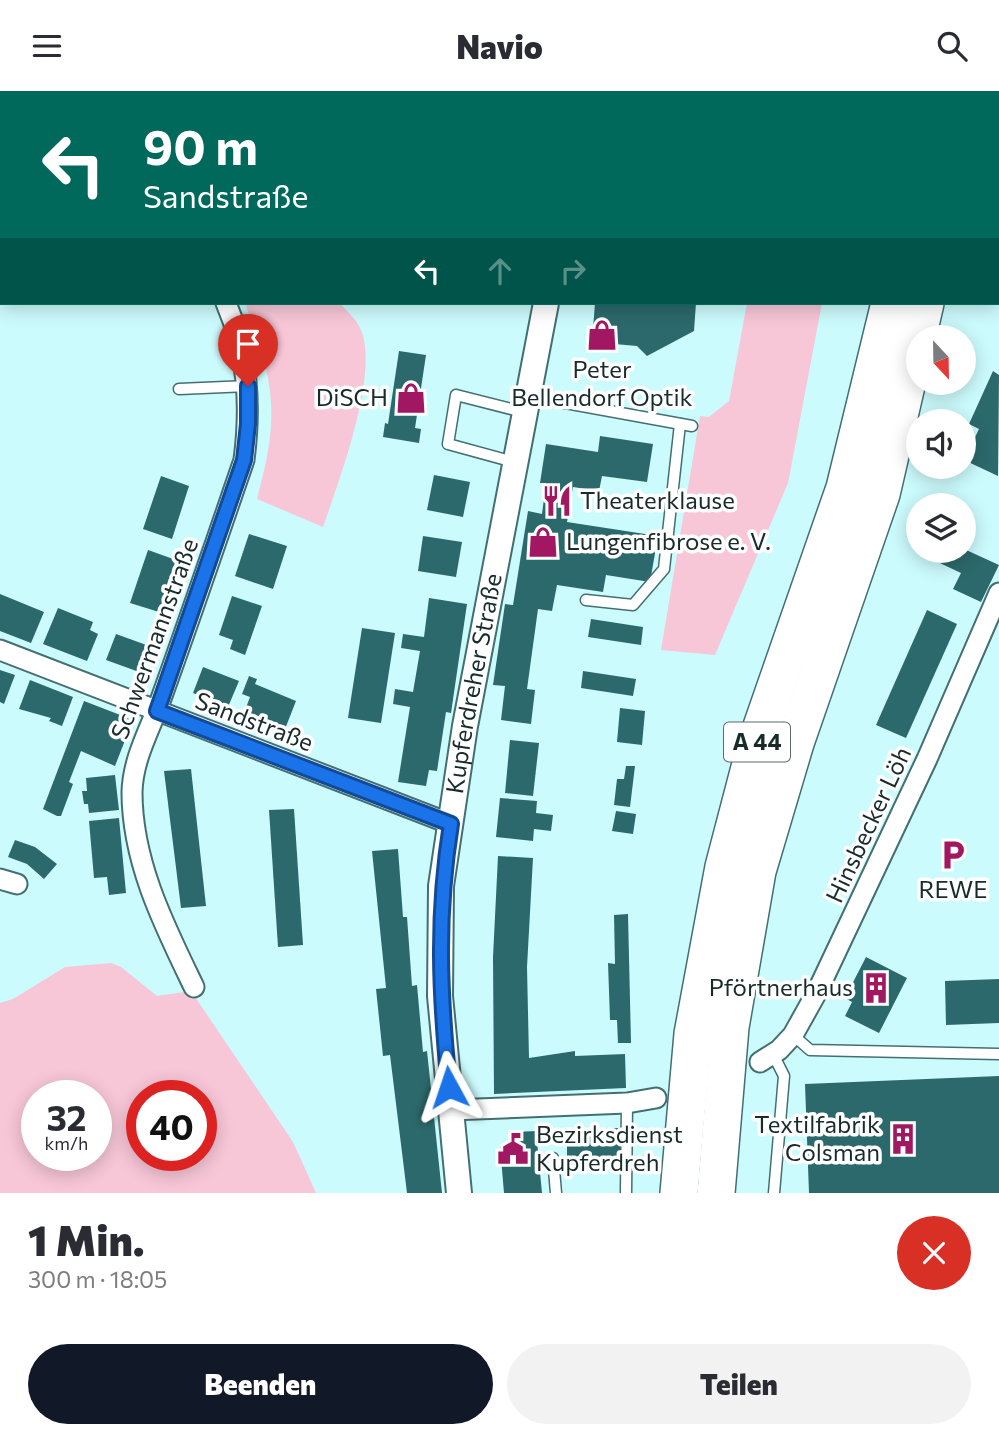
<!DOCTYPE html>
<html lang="de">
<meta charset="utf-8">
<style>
:root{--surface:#fff;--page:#f2f2f3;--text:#2b2b33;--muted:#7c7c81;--accent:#111827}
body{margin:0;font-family:Commissioner,sans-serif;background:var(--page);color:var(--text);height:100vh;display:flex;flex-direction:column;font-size:26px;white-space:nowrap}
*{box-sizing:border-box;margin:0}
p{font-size:23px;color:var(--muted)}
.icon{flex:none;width:38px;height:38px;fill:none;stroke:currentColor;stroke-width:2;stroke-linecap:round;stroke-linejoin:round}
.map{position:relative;height:1102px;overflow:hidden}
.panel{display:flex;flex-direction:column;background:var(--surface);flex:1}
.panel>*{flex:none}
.top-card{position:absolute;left:0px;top:0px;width:999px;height:214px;box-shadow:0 4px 18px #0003;background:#00695c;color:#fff;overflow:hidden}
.needle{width:46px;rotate:158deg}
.buttons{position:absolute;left:906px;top:234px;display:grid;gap:14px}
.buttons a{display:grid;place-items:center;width:70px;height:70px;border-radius:50%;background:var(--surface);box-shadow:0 4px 18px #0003;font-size:35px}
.speed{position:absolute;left:21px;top:989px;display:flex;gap:14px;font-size:35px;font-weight:700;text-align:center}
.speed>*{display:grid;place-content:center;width:91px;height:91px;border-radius:50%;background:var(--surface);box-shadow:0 4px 18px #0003;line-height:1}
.speed small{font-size:18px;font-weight:400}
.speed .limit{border:10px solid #d22;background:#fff;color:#111}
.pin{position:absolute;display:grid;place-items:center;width:60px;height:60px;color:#fff;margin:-72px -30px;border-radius:50% 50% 50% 0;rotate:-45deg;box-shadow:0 0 7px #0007}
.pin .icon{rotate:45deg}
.me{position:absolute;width:77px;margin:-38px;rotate:355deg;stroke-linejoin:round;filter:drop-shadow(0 0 5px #0008)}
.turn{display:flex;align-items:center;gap:24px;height:147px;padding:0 28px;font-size:32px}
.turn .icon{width:91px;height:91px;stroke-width:2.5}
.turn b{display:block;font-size:49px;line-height:60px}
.lanes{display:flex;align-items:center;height:66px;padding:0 28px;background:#0003;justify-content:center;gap:35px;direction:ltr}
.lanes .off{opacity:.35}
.round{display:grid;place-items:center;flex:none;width:74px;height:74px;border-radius:37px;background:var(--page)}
.overview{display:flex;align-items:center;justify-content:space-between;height:119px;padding:0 28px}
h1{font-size:42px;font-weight:800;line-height:52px}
.action{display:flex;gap:14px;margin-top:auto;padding:14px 28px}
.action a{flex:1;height:80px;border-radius:42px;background:var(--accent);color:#fff;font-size:28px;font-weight:800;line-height:80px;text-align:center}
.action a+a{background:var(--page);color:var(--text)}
header{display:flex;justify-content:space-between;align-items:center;height:91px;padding:0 28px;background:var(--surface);font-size:32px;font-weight:800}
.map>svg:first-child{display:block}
</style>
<header><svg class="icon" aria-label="menu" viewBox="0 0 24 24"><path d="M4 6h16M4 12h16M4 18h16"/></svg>Navio<svg class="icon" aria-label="search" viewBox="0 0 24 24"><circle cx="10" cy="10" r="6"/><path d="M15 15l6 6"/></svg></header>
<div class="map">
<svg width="999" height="1102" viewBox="0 0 999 1102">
<rect width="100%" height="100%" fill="#ccfbfd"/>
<g fill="#f7c6d7" fill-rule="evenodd">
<path d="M245 212H339C346 219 356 228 360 237 381 280 338 392 323 436L257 408C280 323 275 294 245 212Z"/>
<path d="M747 212H822L788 392 715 564 661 559 700 325 709 326 729 310Z"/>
<path d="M111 872 121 876 157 905 191 900 293 1051 316 1102H0V912L13 908 65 876ZM37 1004H96V1064H37ZM142 1004H201V1064H142Z"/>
</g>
<g fill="#2c696c">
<path d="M595 212H696L694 240 647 265 637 255 592 251Z"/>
<path d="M399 260 426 264 415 337 421 338 419 352 383 346 385 332 388 333Z"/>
<path d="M993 280 999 284 998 385 964 369 979 338 969 333Z"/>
<path d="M600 345 653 353 647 391 602 385 599 400 573 396 567 431 658 445 650 491 606 484 603 501 557 494 552 520 538 518 527 598 535 599 531 633 501 629 505 595 493 594 505 513 513 514 528 420 542 423 546 392H540L546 353 598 361Z"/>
<path d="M434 384 470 391 463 426 427 419Z"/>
<path d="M161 385 189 395 172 448 143 438Z"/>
<path d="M249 443 287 455 273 498 235 485Z"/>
<path d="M423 445 462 451 456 486 418 480Z"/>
<path d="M964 458 999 474 981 511 953 498 961 482 927 466 930 460Z"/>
<path d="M148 459 176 469 159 521 130 512Z"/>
<path d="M0 503 44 521 31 552 0 540Z"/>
<path d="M232 505 262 515 245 564 230 558 233 549 219 544Z"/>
<path d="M429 507 467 513 451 622 446 621 437 680 429 679 426 695 398 691 410 616 393 613 395 598 413 601 420 560 401 557 403 543 424 546Z"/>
<path d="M58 517 93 531 90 539 98 543 87 570 43 553Z"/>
<path d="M927 519 957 533 906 647 876 634Z"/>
<path d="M591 528 643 536 641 554 588 546Z"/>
<path d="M362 537 395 542 381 632 348 627Z"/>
<path d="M116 543 152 556 142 582 106 569Z"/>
<path d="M203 576 239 590 228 616 193 602Z"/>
<path d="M0 579 15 584 4 613 0 611Z"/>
<path d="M583 580 636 588 633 605 581 597Z"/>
<path d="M249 585 257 588 255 593 296 610 285 638 244 622 250 606 242 603Z"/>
<path d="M30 589 73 606 62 635 49 630 51 627 19 618Z"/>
<path d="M84 610 128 627 131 634 115 675 81 660 69 691 73 693 61 725H57L43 718Z"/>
<path d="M620 617 645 620 642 654 617 651Z"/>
<path d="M510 649 539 652 533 705 505 702Z"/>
<path d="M626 675H635L630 716 614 714 617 688H624Z"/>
<path d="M191 678 206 815 181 817 164 680Z"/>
<path d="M115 684 119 719 89 722 88 713H84L82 700H87L86 687Z"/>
<path d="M500 707 537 710 536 722 553 724 551 740 534 738 533 750 496 746Z"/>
<path d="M294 718 303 854 278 856 269 719Z"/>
<path d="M616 720 636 723 633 743 612 740Z"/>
<path d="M119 727 126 802 109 804 107 786 94 787 89 730Z"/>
<path d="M15 749 35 756 57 773 44 788 27 773 8 766Z"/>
<path d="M398 758 403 826H407L412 895 417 894 423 961 427 960 442 1102H407L390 964 383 965 376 898 386 897 372 760Z"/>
<path d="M498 765 533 767 527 876 529 967 575 960V965L625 963 626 997 494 1003 493 866Z"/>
<path d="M628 823 631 952H618L617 929H610L608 872 615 873 614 824Z"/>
<path d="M866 866 907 887 879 942 845 925 852 911 845 907Z"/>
<path d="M999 888V932L946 934 945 890Z"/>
<path d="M999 985V1102H809L805 993Z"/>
<path d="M618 1037 621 1043 620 1076H599V1068L567 1069V1038Z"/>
<path d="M536 1040 542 1102H504L500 1055 517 1053 515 1041Z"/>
</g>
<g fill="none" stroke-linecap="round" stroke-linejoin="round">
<defs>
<g id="service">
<path d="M179 298 248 295"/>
<path d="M527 305 692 335"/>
<path d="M514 371 448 353 456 304 523 321"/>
<path d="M586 509 633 514 664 478 680 333"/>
<path d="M793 944 810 959 999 963"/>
<path d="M773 963 784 985 774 1102"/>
<path d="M553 1067 556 1102"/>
<path d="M626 1102 627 1012"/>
</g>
<g id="minor">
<path d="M123 0 124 2"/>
<path d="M981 0V2"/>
<path d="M998 149 999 152"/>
<path d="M0 559 451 733"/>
<path d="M0 788 17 793"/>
<path d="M194 896C164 834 132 771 132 701 133 666 151 637 162 605 190 527 217 448 244 369 251 314 248 263 226 212"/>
<path d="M760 971 779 959 793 944 817 901 927 668 999 502"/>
<path d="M451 1019 627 1012 656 1007"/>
</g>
<g id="tertiary">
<path d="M553 0 554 2"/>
<path id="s1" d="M459 1102 440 905 441 795 465 635 546 212"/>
</g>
<g id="motorway">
<path d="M906 0V2"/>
<path d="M942 0V2"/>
<path d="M679 1102 693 943 724 776 757 650 845 397 890 212"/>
<path d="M716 1102 730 936 757 780 795 652 881 403 925 212"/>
</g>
</defs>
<use href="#service" stroke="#446f71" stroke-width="13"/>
<use href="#minor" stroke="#446f71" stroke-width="23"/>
<use href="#tertiary" stroke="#446f71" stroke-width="28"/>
<use href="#motorway" stroke="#446f71" stroke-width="40"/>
<use href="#service" stroke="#fff" stroke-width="10"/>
<use href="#minor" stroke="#fff" stroke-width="19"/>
<use href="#tertiary" stroke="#fff" stroke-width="24"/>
<use href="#motorway" stroke="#fff" stroke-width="37"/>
</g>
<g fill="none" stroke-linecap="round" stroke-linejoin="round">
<defs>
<path id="route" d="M248 295V333L244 369 157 620 451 733C436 826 440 903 449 996"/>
</defs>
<use href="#route" stroke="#114b97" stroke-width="18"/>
<use href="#route" stroke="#1a73e8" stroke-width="12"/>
</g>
<defs>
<symbol id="shop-bare" viewBox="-9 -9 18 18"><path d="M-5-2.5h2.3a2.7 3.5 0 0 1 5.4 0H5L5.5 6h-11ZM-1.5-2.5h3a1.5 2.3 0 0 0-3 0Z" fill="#a21761" stroke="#fefefe" stroke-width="2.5" paint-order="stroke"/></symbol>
<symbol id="restaurant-bare" viewBox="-9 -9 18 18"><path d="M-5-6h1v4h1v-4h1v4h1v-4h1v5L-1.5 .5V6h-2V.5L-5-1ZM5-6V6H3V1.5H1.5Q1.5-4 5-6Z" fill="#a21761" stroke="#fefefe" stroke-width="2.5" paint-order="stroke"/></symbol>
<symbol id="parking-bare" viewBox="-9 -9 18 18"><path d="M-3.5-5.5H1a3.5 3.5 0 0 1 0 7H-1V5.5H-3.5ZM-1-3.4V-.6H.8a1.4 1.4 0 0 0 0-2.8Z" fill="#a21761" stroke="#fefefe" stroke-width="2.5" paint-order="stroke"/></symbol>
<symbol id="building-bare" viewBox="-9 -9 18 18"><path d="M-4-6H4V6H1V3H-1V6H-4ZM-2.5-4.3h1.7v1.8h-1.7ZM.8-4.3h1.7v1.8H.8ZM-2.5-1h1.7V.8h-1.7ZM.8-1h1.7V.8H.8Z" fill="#a21761" stroke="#fefefe" stroke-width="2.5" paint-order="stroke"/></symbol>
<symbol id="civic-bare" viewBox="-9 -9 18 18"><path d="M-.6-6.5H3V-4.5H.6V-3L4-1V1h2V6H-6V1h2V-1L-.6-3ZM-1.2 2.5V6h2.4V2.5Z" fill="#a21761" stroke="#fefefe" stroke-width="2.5" paint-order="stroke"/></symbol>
</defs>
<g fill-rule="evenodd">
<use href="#shop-bare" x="580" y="222" width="44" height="44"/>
<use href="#shop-bare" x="389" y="285" width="44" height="44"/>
<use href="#restaurant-bare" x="535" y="388" width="44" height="44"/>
<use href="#shop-bare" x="521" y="429" width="44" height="44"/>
<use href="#parking-bare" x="931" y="742" width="44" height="44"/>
<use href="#building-bare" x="854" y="875" width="44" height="44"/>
<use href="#building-bare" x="881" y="1026" width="44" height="44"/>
<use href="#civic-bare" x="491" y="1036" width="44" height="44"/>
</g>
<g text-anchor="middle" stroke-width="7" stroke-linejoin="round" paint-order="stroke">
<rect fill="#fefefe" stroke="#5d6a6a" stroke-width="2" x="724" y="631.5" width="66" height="39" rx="5"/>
<g font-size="23" font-weight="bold" fill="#182b2b">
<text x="757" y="659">A 44</text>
</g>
<g font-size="24" fill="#182b2b" stroke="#fefefe" text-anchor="end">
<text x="602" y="287" text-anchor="middle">Peter<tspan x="602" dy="28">Bellendorf Optik</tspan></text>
<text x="388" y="315">DiSCH</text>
<text x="580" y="418" text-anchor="start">Theaterklause</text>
<text x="566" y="459" text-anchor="start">Lungenfibrose e. V.</text>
<text x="953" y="807" text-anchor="middle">REWE</text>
<text x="853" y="905">Pförtnerhaus</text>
<text x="880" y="1042">Textilfabrik<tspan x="880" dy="28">Colsman</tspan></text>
<text x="536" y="1052" text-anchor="start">Bezirksdienst<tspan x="536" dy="28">Kupferdreh</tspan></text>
</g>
<g font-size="24" fill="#182b2b" stroke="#fefefe">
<text transform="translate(155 548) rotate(-70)" y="8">Schwermannstraße</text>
<text dy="8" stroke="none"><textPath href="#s1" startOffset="513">Kupferdreher Straße</textPath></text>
<text transform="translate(254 631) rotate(21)" y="8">Sandstraße</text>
<text transform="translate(869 734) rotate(-65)" y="8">Hinsbecker Löh</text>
</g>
</g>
</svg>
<div class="buttons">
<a><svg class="needle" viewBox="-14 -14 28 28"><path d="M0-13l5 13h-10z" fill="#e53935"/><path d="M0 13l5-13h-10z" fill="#7c7c81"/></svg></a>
<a><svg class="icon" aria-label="sound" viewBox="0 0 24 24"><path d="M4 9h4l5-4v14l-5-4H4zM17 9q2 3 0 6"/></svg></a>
<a><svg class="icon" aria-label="layers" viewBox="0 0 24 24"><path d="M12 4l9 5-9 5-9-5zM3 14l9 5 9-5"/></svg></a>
</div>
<div class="speed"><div>32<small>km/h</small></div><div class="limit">40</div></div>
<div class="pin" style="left:248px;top:295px;background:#d93025"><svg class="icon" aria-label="arrive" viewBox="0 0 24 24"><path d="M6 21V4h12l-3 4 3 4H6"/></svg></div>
<svg class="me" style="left:449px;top:996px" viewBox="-20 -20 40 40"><path d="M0-17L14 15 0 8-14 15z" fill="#1a73e8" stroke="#fff" stroke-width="4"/></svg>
<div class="top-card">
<div class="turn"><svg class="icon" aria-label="left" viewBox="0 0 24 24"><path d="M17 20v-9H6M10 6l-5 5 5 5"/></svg><div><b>90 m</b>Sandstraße</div></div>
<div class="lanes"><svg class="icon" aria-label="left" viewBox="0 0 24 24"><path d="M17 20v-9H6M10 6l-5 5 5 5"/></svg><svg class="icon off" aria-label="ahead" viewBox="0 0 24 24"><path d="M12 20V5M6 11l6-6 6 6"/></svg><svg class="icon off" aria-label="right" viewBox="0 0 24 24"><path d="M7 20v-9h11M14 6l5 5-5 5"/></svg></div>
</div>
</div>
<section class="panel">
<div class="overview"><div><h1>1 Min.</h1><p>300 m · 18:05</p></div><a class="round" style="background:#d93025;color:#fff"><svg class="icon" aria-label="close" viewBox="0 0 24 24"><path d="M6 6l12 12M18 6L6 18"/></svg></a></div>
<div class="action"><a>Beenden</a><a>Teilen</a></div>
</section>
